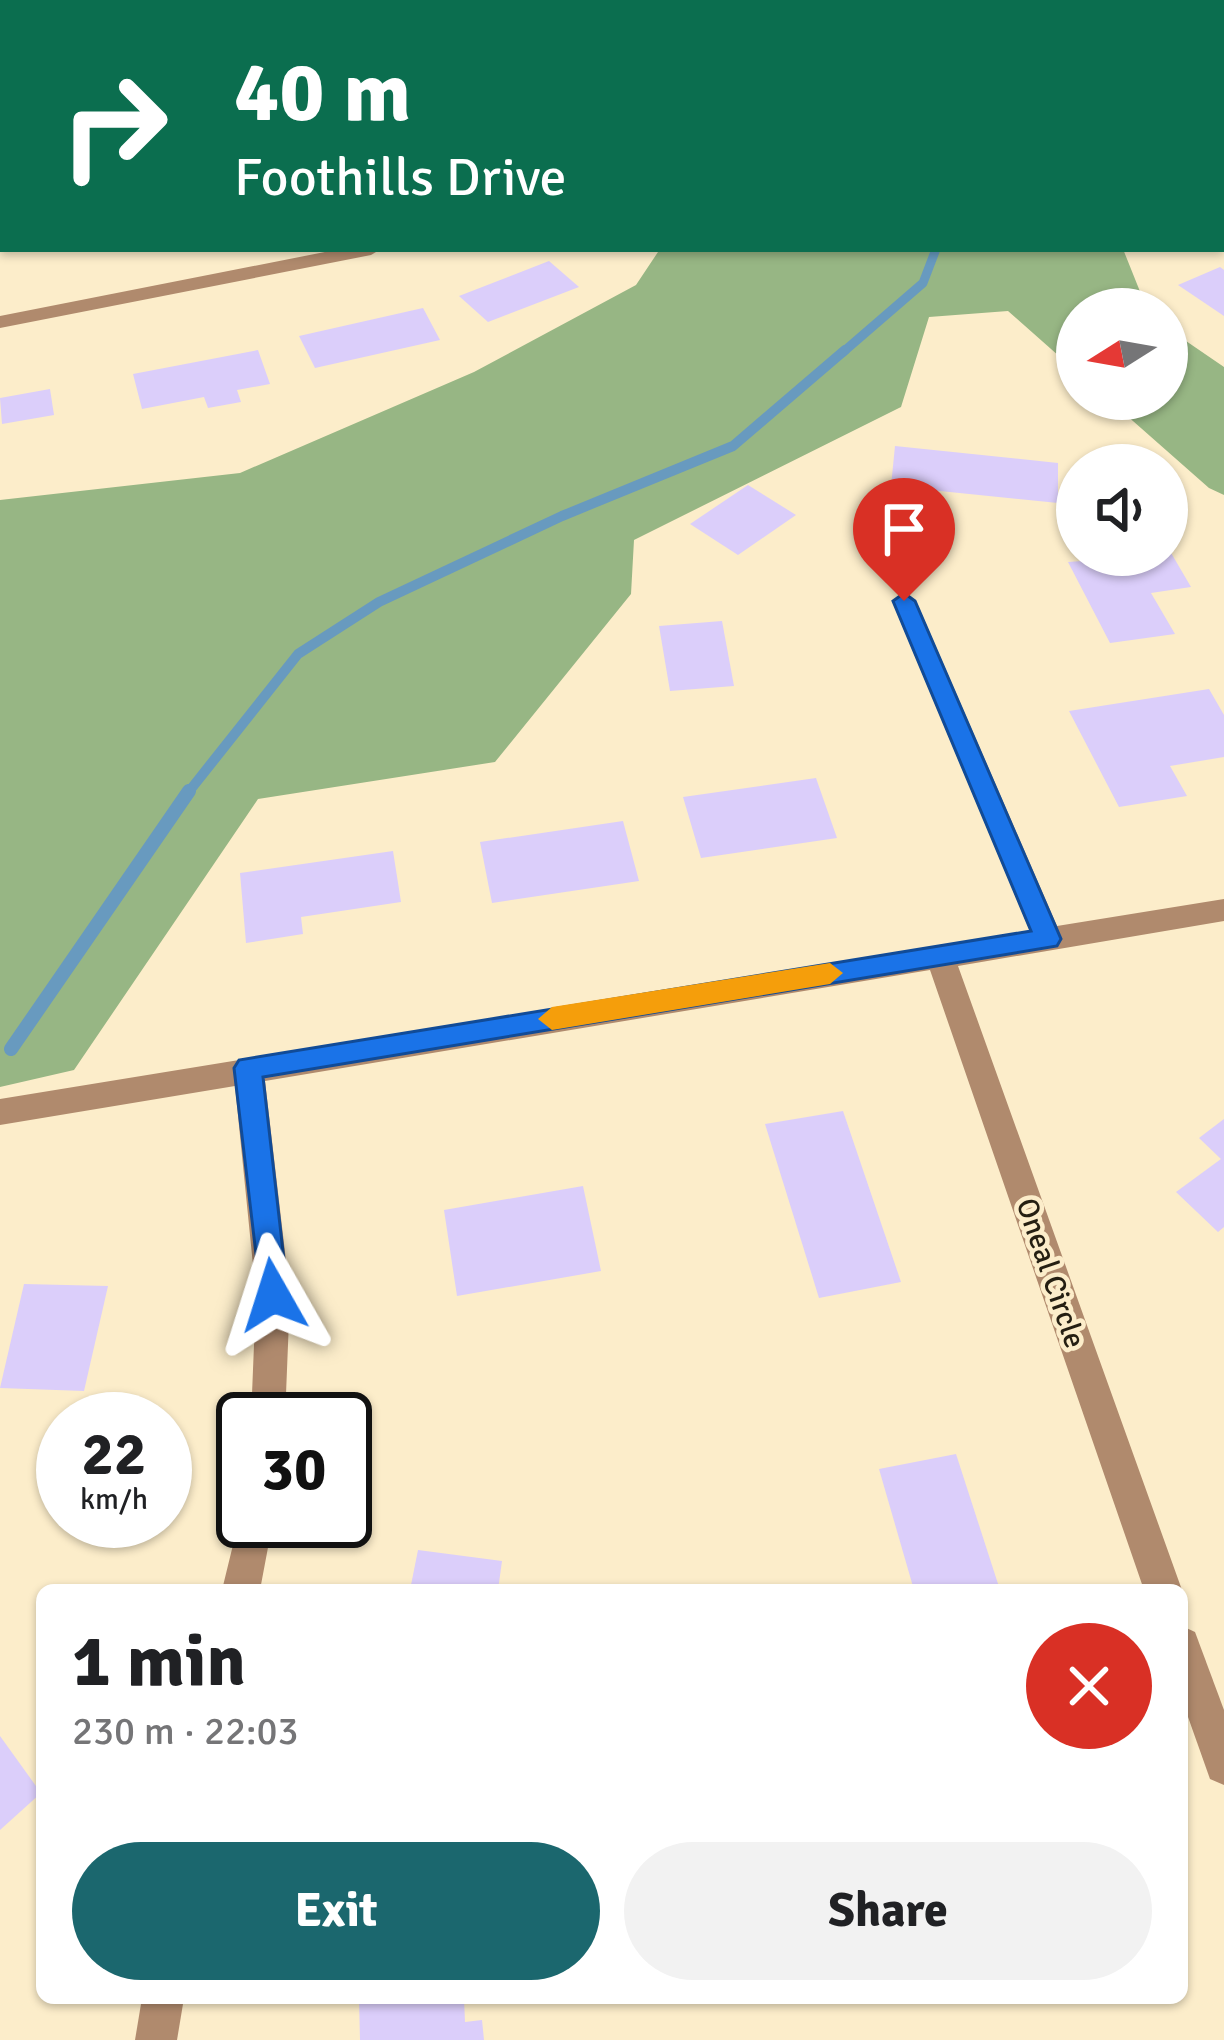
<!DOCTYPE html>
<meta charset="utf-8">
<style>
:root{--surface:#fff;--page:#f2f2f2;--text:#202124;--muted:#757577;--accent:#1b676e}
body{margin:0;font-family:Signika,sans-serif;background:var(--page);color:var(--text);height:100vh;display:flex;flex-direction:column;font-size:45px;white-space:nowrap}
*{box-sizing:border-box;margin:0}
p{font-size:39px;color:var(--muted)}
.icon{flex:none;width:66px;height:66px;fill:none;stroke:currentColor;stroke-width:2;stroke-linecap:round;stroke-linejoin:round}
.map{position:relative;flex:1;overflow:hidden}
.panel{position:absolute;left:36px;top:1584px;width:1152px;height:420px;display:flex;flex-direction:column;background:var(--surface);border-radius:18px;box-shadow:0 3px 9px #0004}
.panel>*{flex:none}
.banner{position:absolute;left:0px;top:0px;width:1224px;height:252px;box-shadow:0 3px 9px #0004;background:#0b6e4f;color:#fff;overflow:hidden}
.needle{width:78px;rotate:259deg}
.fabs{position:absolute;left:1056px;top:288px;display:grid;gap:24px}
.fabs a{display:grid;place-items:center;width:132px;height:132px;border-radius:50%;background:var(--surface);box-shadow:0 3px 9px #0004;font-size:60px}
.speed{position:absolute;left:36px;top:1392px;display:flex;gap:24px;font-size:60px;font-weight:700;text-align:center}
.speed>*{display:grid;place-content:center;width:156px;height:156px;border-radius:50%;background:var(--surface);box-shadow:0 3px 9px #0004;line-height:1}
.speed small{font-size:30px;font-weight:400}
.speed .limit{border:6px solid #111;border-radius:18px;background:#fff;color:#111}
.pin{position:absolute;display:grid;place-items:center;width:102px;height:102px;color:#fff;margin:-123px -51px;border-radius:50% 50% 50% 0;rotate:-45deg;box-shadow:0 0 12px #0007}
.pin .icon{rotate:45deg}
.me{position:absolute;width:132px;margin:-66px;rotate:354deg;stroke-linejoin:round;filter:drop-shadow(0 0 9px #0008)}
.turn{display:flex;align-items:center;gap:42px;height:252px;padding:0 36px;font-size:54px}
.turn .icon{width:156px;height:156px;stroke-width:2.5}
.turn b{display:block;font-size:84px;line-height:102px}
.round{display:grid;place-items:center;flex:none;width:126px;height:126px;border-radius:63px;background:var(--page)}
.summary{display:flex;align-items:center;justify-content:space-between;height:204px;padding:0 36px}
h1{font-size:72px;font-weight:700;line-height:90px}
.cta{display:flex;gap:24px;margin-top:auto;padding:24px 36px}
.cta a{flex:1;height:138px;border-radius:72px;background:var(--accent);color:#fff;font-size:48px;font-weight:700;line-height:138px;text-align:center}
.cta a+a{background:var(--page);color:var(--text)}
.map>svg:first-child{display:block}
</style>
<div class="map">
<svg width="1224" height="2040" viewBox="0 0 1224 2040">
<rect width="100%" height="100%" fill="#fcedca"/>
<g fill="#97b684">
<path d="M804 0H1224V110L1221 3Z"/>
<path d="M660 249H1123L1147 309H1077V372L1008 311 929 317 901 407 634 540 631 594 495 762 258 799 74 1070 0 1087V500L240 473 474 372 636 285Z"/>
<path d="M1167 328 1224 367V495L1209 488 1108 399H1167Z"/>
</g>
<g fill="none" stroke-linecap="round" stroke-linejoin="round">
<path stroke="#689abf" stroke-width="9" d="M842 353 923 283 936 249"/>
<path stroke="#689abf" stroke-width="10" d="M187 794 298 654 379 602 562 516 733 446 845 350"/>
<path stroke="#689abf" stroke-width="14" d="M11 1049 189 791"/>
</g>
<g fill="#dbcefa">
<path d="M549 261 579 287 488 322 459 296Z"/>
<path d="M1220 267 1224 270V316L1178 285Z"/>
<path d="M423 308 440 340 315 368 299 336Z"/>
<path d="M258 350 270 384 237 390 241 402 208 408 204 397 142 409 133 374Z"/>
<path d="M50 389 54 415 2 424 0 398Z"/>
<path d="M895 446 1058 463V503L891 486Z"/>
<path d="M748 485 796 515 738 555 690 524Z"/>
<path d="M1167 546 1191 587 1151 593 1175 634 1110 643 1068 562 1167 555Z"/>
<path d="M722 621 734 686 670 691 659 626Z"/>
<path d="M1209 689 1224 715V757L1170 766 1187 796 1119 807 1069 711Z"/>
<path d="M816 778 837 838 701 858 683 797Z"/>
<path d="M623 821 639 881 492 903 480 842Z"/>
<path d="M393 851 401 902 301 917 303 934 246 943 240 873Z"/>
<path d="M843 1111 901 1282 819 1298 765 1124Z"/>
<path d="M1224 1119V1227L1218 1232 1176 1192 1221 1159 1199 1138Z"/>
<path d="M583 1186 601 1271 457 1296 444 1210Z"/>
<path d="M24 1284 108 1286 84 1391 0 1388Z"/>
<path d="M956 1454 1000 1590H914L879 1469Z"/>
<path d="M418 1550 502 1561 498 1590H410Z"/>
<path d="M0 1736 41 1793 0 1830Z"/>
<path d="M359 1998H464L465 2022 482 2020 484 2040H360Z"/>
</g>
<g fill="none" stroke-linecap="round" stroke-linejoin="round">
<g fill="#b08a6d" fill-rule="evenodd">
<path d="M503 0H521L522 3H504Z"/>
<path d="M340 249H381L371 255 0 328V316Z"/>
<path d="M904 593 916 601 1057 926 1224 899V921L958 966 1182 1590H1144L930 970 265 1081 290 1295 285 1419H251L256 1295 235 1086 0 1125V1099L1030 931 892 601Z"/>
<path d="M242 1508 243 1521H273L260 1590H222Z"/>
<path d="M1182 1626 1195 1632 1224 1710V1785L1210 1779 1182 1700Z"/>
<path d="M142 1998H184L177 2040H135Z"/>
</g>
</g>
<path fill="#1a73e8" stroke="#114b97" stroke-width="3" d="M904 593 915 601 1061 939 1057 946 263 1077 288 1295 284 1305 273 1309 262 1305 234 1068 239 1060 1031 931 893 601Z"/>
<path fill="#f59e0b" d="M830 963 843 973 830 984 552 1030 538 1019 552 1007Z"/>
<g text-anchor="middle" stroke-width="9" stroke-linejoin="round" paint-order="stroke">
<g font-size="30" fill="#251f12" stroke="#fcedca">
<text transform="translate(1051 1273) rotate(71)" y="10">Oneal Circle</text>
</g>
</g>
</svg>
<div class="fabs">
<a><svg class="needle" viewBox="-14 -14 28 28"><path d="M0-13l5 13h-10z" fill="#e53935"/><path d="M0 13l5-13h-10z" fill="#757577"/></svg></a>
<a><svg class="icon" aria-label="sound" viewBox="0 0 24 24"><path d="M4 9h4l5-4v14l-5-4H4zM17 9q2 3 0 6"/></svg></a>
</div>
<div class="speed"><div>22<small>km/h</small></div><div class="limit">30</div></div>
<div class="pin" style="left:904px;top:601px;background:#d93025"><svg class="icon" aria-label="arrive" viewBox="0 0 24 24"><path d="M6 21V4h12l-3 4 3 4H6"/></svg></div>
<svg class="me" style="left:273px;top:1295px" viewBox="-20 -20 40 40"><path d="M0-17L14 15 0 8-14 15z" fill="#1a73e8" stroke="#fff" stroke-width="4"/></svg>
<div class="banner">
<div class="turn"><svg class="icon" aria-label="right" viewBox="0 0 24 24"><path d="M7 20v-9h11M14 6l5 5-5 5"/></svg><div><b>40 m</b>Foothills Drive</div></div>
</div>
<section class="panel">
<div class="summary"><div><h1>1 min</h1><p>230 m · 22:03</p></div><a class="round" style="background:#d93025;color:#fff"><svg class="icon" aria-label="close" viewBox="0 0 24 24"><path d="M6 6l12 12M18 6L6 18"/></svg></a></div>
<div class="cta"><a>Exit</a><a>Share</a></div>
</section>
</div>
